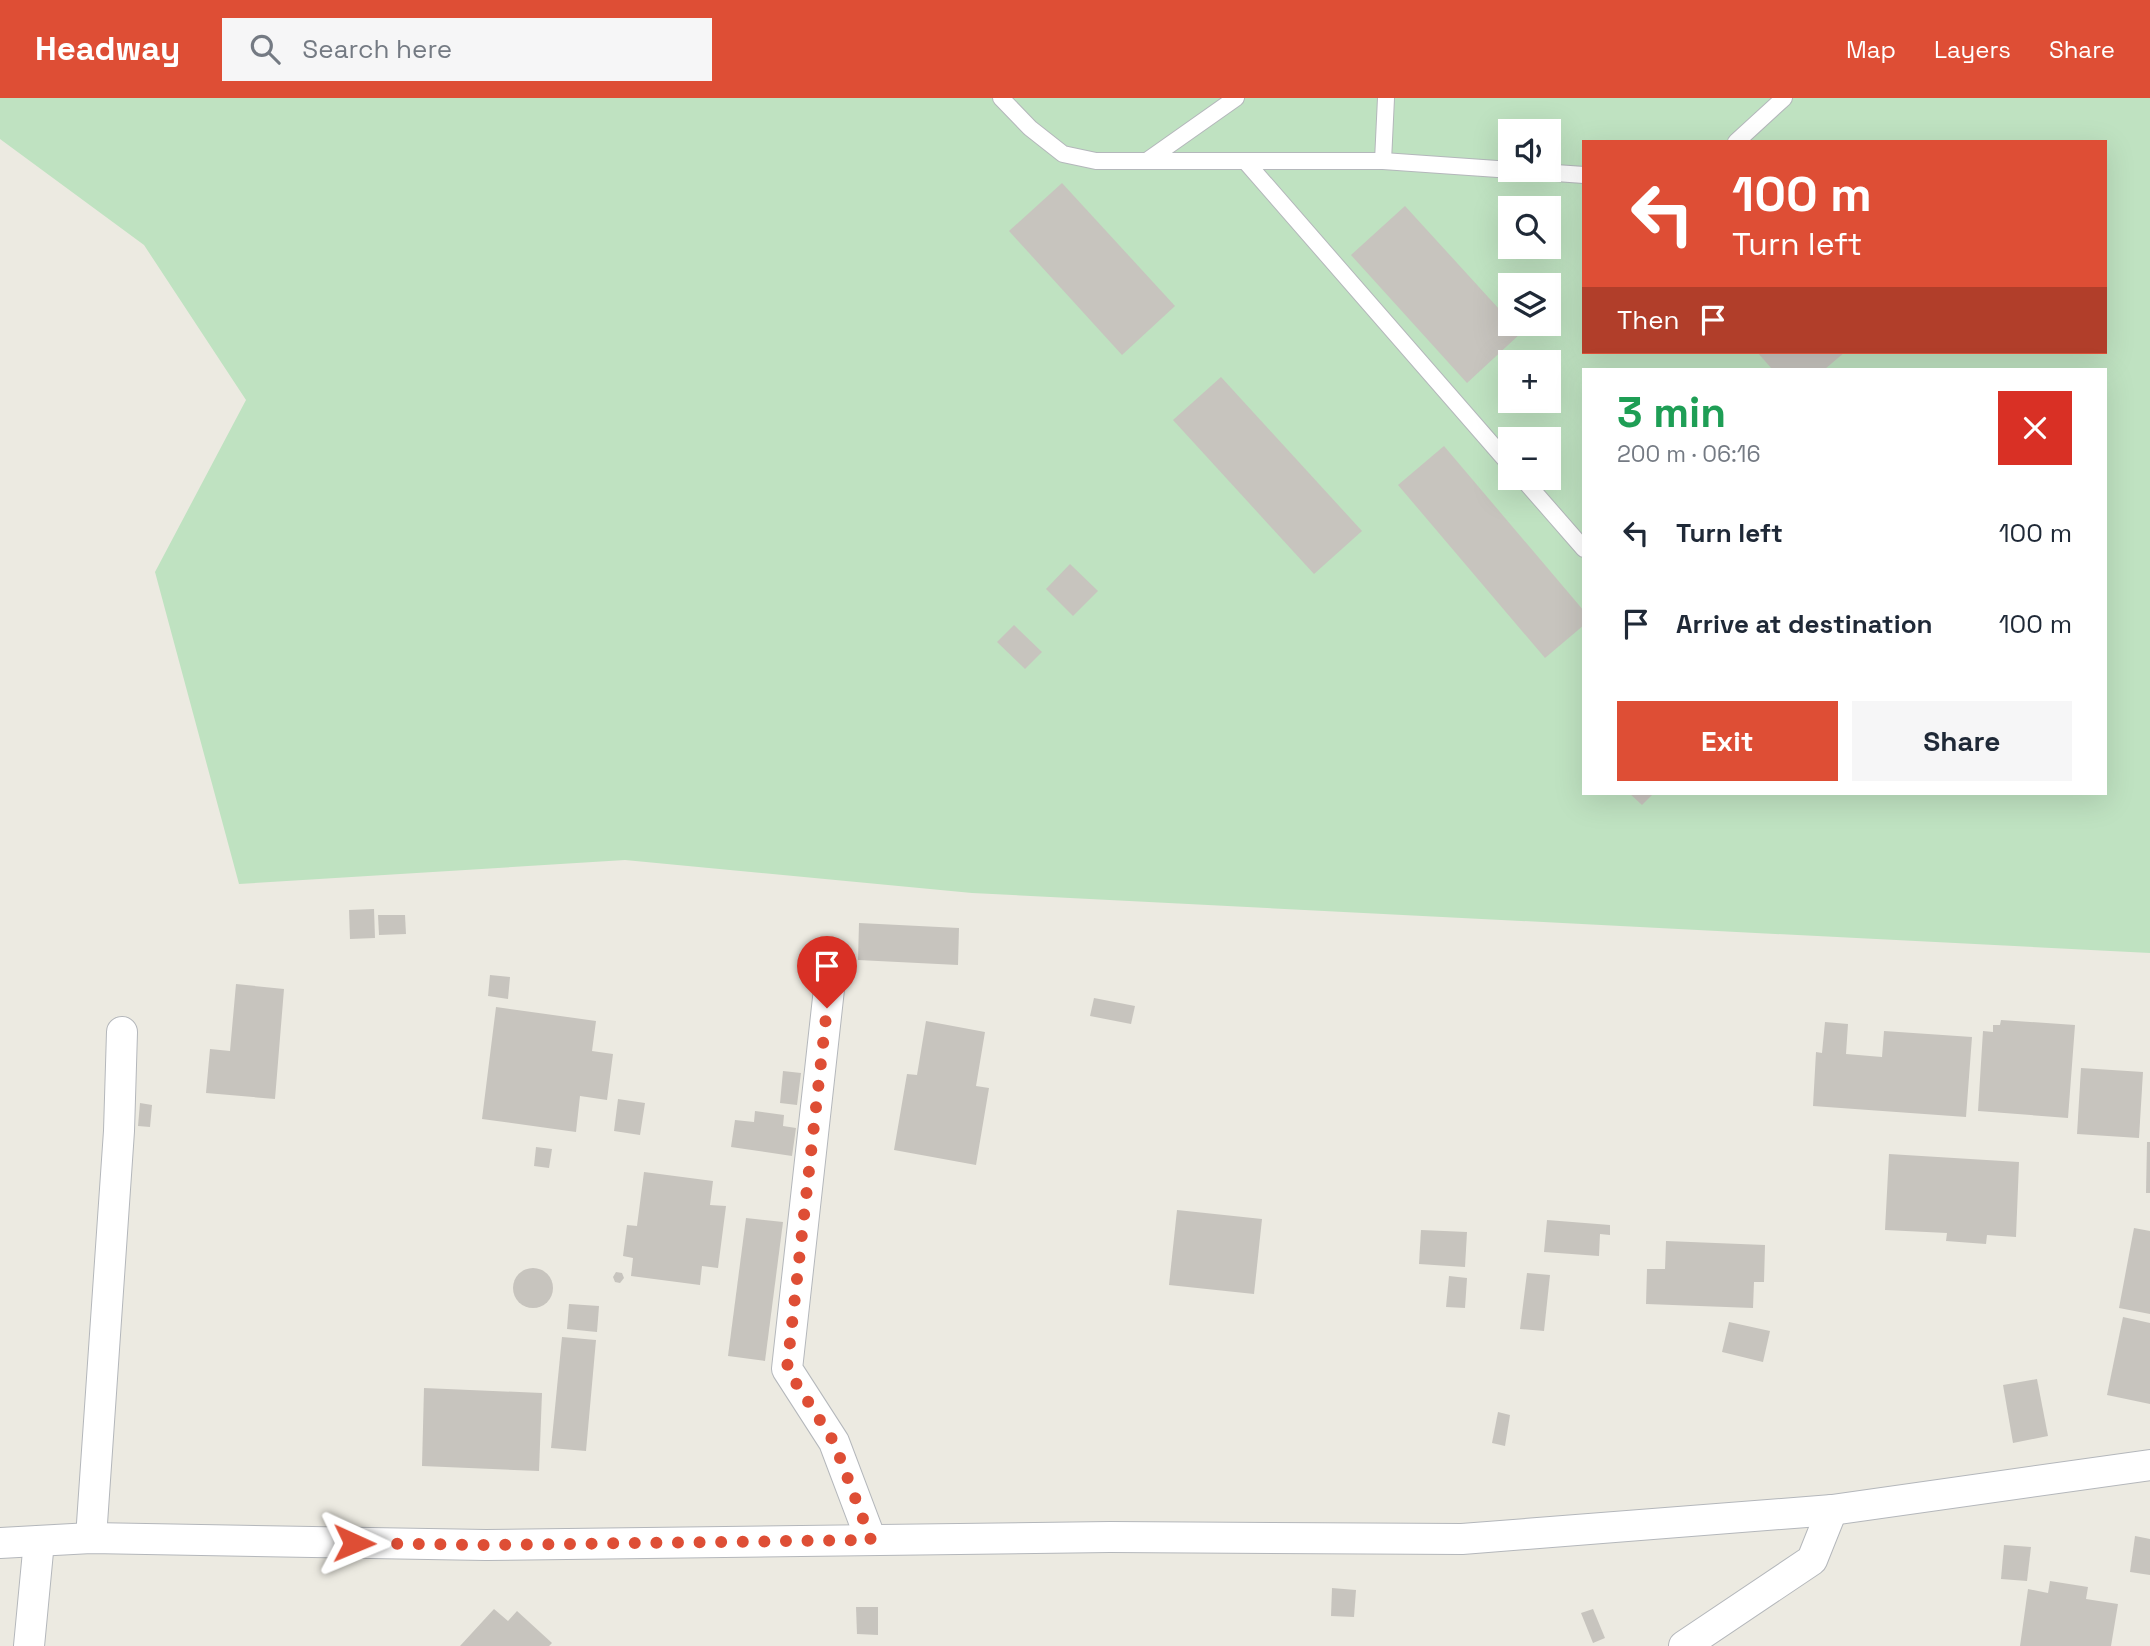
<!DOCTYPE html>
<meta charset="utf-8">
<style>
:root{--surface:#fff;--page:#f6f6f7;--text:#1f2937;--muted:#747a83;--accent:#de4e35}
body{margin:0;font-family:"Space Grotesk",sans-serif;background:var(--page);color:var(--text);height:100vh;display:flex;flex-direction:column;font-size:26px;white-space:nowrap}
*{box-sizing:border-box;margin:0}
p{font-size:23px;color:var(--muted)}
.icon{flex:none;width:38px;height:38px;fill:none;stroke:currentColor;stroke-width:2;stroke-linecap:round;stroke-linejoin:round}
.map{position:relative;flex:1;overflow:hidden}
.sheet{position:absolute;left:1582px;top:270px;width:525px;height:427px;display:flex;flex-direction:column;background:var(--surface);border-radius:0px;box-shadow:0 7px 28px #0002}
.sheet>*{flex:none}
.hud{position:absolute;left:1582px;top:42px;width:525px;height:214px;border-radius:0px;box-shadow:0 7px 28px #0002;background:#de4e35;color:#fff;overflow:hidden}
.fabs{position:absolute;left:1498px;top:21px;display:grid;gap:14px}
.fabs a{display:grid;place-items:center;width:63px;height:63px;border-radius:0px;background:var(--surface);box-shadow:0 7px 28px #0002;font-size:35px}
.pin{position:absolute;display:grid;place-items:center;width:60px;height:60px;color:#fff;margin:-72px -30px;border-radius:50% 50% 50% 0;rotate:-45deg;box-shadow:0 0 7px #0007}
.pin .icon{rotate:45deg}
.me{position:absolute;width:77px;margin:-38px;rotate:91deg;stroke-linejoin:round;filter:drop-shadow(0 0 5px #0008)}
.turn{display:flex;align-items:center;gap:24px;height:147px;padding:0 35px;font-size:32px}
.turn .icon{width:91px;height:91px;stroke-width:2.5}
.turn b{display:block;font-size:49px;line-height:60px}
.then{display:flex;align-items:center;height:66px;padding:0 35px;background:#0003;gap:14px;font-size:26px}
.round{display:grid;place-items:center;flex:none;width:74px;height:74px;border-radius:0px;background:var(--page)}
.overview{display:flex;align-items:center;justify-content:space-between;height:119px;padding:0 35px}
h1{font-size:42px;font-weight:800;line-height:52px;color:#1e9e55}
.primary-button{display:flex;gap:14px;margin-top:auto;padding:14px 35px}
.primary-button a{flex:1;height:80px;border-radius:0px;background:var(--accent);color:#fff;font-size:28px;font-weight:800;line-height:80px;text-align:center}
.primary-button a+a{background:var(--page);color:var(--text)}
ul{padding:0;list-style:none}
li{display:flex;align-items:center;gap:21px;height:91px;padding:0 35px}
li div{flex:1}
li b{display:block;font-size:26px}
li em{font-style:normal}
header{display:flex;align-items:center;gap:42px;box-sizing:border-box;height:98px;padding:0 35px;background:var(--accent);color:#fff}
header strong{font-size:33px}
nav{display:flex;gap:38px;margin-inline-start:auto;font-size:24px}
.search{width:490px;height:63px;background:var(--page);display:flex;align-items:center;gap:18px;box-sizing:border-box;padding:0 24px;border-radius:0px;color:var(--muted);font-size:26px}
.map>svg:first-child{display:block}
</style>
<header>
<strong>Headway</strong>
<div class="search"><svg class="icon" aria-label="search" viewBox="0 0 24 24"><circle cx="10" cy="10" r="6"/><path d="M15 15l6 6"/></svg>Search here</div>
<nav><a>Map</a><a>Layers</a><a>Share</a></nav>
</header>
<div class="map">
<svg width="2150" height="1548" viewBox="0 0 2150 1548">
<rect width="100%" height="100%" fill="#eceae1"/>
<path fill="#bfe2c1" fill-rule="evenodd" d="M0 0H2150V855L972 795 625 762 239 786 155 474 246 302 144 147 0 41ZM1510 33H1549V72H1510ZM1584 44H2105V254H1584ZM1510 110H1549V149H1510ZM1510 187H1549V226H1510ZM1510 264H1549V303H1510ZM1584 271H2105V695H1584ZM1510 341H1549V380H1510Z"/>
<g fill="#c7c4be">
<path d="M1062 85 1175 208 1122 257 1009 133Z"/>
<path d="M1405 108 1510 223V226L1521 235 1467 285 1351 157Z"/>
<path d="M1757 254H1845L1825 271H1772Z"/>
<path d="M1221 279 1362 433 1314 476 1173 322Z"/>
<path d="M1444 348 1584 513V527L1545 560 1398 387Z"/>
<path d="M1070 466 1098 493 1073 518 1046 491Z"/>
<path d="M1014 527 1042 554 1025 571 997 544Z"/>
<path d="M1629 695H1654L1642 707Z"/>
<path d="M374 811 375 840 350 841 349 812Z"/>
<path d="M378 817H405L406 836 379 837Z"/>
<path d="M859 825 959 830 958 867 858 862Z"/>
<path d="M490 877 510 879 508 901 488 898Z"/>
<path d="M236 886 284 891 275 1001 206 995 210 951 230 953Z"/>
<path d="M1094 900 1135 908 1131 926 1090 918Z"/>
<path d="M496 909 596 923 592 953 613 956 607 1002 580 998 576 1034 482 1021Z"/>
<path d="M2001 922 2075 927 2068 1020 1978 1013 1983 933 1993 934V927H2000Z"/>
<path d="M926 923 985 934 976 988 989 990 976 1067 894 1052 907 976 917 977Z"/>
<path d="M1825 924 1848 926 1846 956 1882 959 1884 933 1972 939 1966 1019 1813 1008 1816 954 1822 955Z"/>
<path d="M2081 970 2143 974 2139 1040 2077 1036Z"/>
<path d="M783 973 801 975 797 1007 780 1005Z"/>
<path d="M618 1001 645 1005 640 1037 614 1033Z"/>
<path d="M140 1005 152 1007 150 1029 138 1028Z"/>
<path d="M755 1013 784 1017 783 1028 796 1030 792 1058 731 1049 735 1022 754 1024Z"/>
<path d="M2147 1044H2150V1095H2146Z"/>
<path d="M536 1049 552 1051 549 1070 534 1068Z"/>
<path d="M1889 1056 2019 1064 2016 1139 1987 1137 1986 1146 1946 1143 1947 1135 1885 1132Z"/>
<path d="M644 1074 713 1083 710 1107 726 1108 718 1170 702 1168 700 1187 631 1178 633 1160 623 1158 627 1127 637 1128Z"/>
<path d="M1177 1112 1262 1121 1254 1196 1169 1187Z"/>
<path d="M746 1120 783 1124 765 1263 728 1258Z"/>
<path d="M1547 1122 1610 1127V1137L1600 1136 1599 1158 1544 1154Z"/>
<path d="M2134 1130 2150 1133V1216L2119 1210Z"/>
<path d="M1421 1132 1467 1134 1465 1169 1419 1166Z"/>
<path d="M1666 1143 1765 1147 1764 1184H1754L1753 1210 1646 1206 1647 1171H1665Z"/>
<circle cx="533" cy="1190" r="20"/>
<path d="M616 1174 622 1175 624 1180 620 1185 615 1184 613 1179Z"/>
<path d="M1527 1175 1550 1177 1544 1233 1520 1231Z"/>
<path d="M1449 1178 1467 1180 1465 1210 1446 1209Z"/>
<path d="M569 1206 599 1208 597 1234 567 1231Z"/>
<path d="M2123 1219 2150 1225V1306L2107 1297Z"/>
<path d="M1729 1224 1770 1233 1763 1264 1722 1254Z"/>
<path d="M562 1239 596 1242 586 1353 551 1350Z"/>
<path d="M2037 1281 2048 1338 2013 1345 2003 1287Z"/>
<path d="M424 1290 542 1295 539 1373 422 1368Z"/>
<path d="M1498 1314 1510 1317 1505 1348 1492 1345Z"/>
<path d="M2135 1438 2150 1441V1477L2130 1474Z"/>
<path d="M2004 1447 2031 1449 2027 1483 2001 1481Z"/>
<path d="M2050 1483 2088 1489 2086 1501 2118 1506 2111 1548H2020L2028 1491 2048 1495Z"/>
<path d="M1332 1490 1356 1492 1354 1519 1331 1518Z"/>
<path d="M856 1509H878V1537L857 1536Z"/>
<path d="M494 1511 508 1523 517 1513 552 1545 549 1548H460Z"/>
<path d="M1593 1511 1605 1540 1593 1545 1581 1515Z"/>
</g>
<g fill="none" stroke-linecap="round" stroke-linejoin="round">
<defs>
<g id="lane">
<path d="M1001 0 1030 30 1063 56 1096 63H1383L1584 77"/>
<path d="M1736 44 1784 0"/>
<path d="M1148 62 1236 0"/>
<path d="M1383 63 1386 0"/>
<path d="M1246 64 1510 367"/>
<path d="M1522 380 1584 451"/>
</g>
<g id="street">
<path d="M830 882 787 1271 834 1344 871 1442"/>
<path d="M91 1440 119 1033 122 934"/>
<path d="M0 1445 91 1440 486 1447 1110 1439 1462 1441 1832 1412 2150 1367"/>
<path d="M29 1548 39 1443"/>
<path d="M1684 1548 1812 1462 1832 1412"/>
</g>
</defs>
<use href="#lane" stroke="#b4b7bb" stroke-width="18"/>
<use href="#street" stroke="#b4b7bb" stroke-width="32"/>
<use href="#lane" stroke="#fff" stroke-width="16"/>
<use href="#street" stroke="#fff" stroke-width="30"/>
</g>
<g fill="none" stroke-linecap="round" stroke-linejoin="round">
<path stroke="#de4e35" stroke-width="12" stroke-dasharray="0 21.6" d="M354 1445 486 1447 871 1442 834 1344 787 1271 827 910"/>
</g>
</svg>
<div class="fabs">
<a><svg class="icon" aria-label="sound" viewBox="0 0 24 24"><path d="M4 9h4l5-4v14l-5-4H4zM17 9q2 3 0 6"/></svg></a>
<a><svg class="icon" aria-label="search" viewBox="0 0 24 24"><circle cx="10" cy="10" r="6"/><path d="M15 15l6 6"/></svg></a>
<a><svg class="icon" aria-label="layers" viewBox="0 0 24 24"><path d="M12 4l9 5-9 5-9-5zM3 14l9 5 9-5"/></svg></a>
<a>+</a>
<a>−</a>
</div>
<div class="pin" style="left:827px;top:910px;background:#d93025"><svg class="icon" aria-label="arrive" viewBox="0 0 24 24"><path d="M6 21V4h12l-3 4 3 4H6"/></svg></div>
<svg class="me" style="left:354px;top:1445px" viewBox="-20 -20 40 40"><path d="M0-17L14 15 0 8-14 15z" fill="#de4e35" stroke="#fff" stroke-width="4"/></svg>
<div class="hud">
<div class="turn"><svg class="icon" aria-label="left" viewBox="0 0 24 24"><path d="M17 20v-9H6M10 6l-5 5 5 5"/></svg><div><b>100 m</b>Turn left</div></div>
<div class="then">Then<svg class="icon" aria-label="arrive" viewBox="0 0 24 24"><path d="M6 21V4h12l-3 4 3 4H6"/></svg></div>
</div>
<section class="sheet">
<div class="overview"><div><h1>3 min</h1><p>200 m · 06:16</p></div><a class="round" style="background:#d93025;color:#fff"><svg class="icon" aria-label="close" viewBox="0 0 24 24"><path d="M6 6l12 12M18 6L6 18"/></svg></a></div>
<ul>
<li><svg class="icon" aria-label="left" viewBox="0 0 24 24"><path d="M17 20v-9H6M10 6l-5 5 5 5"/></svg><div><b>Turn left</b></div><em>100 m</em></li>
<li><svg class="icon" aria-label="arrive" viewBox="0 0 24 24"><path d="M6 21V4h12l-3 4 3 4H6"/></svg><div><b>Arrive at destination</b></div><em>100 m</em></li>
</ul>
<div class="primary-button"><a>Exit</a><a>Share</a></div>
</section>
</div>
